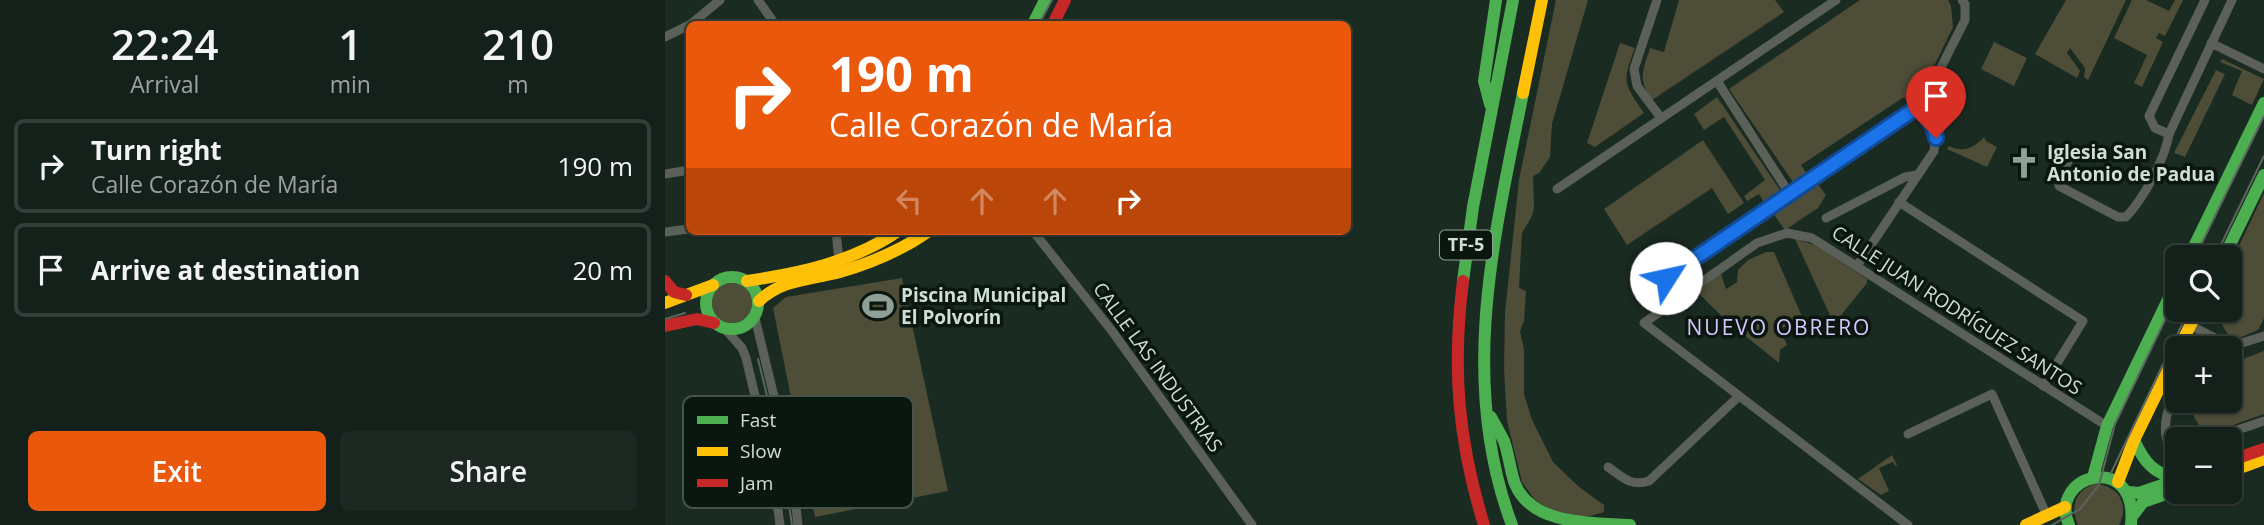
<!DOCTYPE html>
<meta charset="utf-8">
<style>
:root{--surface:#14201a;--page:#1d2823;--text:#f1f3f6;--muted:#9da3a2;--line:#333e39;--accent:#ea580c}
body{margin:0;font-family:"Open Sans",sans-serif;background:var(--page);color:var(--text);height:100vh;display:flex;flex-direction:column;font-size:26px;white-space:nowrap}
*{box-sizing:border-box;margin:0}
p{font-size:23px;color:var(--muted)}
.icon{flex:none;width:38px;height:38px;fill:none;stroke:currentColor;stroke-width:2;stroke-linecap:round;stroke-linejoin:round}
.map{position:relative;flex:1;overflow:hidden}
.side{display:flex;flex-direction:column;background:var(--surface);width:665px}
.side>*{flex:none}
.top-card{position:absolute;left:21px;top:21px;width:665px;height:214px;border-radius:10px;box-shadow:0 2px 5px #0004,0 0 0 2px var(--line);background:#ea580c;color:#fff;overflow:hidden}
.controls{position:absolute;left:1500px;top:245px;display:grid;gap:14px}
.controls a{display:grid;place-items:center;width:77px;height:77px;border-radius:10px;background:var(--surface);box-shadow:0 2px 5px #0004,0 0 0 2px var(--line);font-size:35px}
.pin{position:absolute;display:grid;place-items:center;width:60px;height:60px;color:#fff;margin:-72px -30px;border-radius:50% 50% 50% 0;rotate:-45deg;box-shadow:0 0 7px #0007}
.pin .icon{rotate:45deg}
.me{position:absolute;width:77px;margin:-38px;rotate:55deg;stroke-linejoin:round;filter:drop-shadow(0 0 5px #0008)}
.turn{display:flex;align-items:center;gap:24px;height:147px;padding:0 28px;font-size:32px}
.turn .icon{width:91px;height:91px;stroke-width:2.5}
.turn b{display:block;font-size:49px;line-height:60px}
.lanes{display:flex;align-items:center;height:66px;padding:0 28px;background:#0003;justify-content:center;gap:35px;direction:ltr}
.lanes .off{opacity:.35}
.eta{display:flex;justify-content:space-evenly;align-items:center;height:119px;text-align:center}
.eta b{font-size:42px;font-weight:600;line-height:49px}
.button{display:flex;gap:14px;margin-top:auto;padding:14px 28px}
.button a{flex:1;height:80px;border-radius:10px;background:var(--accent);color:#fff;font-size:28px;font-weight:600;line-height:80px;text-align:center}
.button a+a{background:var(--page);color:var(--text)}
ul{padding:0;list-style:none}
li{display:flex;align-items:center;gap:21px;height:94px;margin:0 14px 10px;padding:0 14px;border:4px solid var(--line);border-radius:10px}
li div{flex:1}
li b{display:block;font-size:26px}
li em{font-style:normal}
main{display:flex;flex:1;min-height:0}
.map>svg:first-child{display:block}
</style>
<main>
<section class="side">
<div class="eta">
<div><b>22:24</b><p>Arrival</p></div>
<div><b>1</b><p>min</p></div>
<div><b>210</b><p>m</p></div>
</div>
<ul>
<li><svg class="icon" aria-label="right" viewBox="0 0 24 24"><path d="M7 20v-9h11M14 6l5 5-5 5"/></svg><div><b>Turn right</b><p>Calle Corazón de María</p></div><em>190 m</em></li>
<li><svg class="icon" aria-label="arrive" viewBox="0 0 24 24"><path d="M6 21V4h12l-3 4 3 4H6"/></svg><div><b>Arrive at destination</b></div><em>20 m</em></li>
</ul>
<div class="button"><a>Exit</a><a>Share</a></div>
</section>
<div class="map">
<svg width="1599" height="525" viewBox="0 0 1599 525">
<rect width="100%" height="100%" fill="#1a2b22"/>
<g fill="#4d4d38">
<path d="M891 0H923L887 124 885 157 874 173 868 176 869 207 867 216 857 233 854 288 861 291 859 321 855 331 859 349V394L867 420 888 462 914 487 939 505V512L925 516H904L884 509 870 500 857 482 842 421 839 369 840 313 854 180Z"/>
<path d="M1014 0H1110L1119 12 987 100C972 79 978 71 985 48L999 52Z"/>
<path d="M1195 0H1283L1286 6 1288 27 1256 93 1243 103 1239 97 1136 165 1142 174 1128 182 1064 89Z"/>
<path d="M1401 0H1461L1423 80 1419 77 1420 68 1405 48 1402 53 1415 71 1412 78 1370 54Z"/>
<path d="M1467 0H1481L1504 11 1510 0H1518L1500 36 1494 33 1491 38 1498 42 1477 87 1469 83 1482 55 1449 38Z"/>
<path d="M1329 42 1362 58 1349 86 1316 69Z"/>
<path d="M955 43 970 48C957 82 958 82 979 113L930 147 922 143Z"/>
<path d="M1557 59 1599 79 1587 105 1567 95 1577 71 1555 62Z"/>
<path d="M1551 70 1560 74 1520 157 1509 153Z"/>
<path d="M1052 97 1115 190 1099 202 1094 194 1082 201 1079 196 1100 180 1059 117 1039 130 1029 114Z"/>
<path d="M1319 137 1321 141 1332 147 1322 167 1282 149 1284 146C1298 153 1309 148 1319 137Z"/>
<path d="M1038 140 1079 203 1063 214 1047 188 962 245 939 209Z"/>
<path d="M1152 183 1161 195 1153 208 1120 230 1108 213Z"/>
<path d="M1599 193V318L1593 330 1567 341 1548 310H1564L1565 265Z"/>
<path d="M1130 239 1150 245 1202 279V283L1169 324Z"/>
<path d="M1101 252H1109L1138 319 1115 329 1122 345 1115 350 1114 363 1063 322 1031 291 1056 274 1061 289 1072 282 1073 270 1083 260Z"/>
<path d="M237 278 283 491 150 517 108 308 121 297Z"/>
<circle cx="67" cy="303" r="20"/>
<path d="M1599 351V414L1540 435 1528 415 1533 401H1564L1565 364Z"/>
<path d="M1227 455 1232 465 1230 466 1228 462 1214 468 1224 491 1216 495 1193 479Z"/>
<path d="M1430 484C1453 485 1465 504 1454 525H1413C1405 507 1410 490 1430 484Z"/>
</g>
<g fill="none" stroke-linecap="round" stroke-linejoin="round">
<g stroke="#5b6158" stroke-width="9">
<path d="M93 0 110 24"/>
<path d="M992 0 969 69 972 86 996 118"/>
<path d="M26 24 55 0"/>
<path d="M0 37 24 25"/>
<path d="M1546 43 1599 69"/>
<path d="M1052 81 1124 193"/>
<path d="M1504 134 1490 128 1484 116 1540 0"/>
<path d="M1405 157 1394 180V186L1453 217H1461C1479 198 1500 159 1504 134L1567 0"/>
<path d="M0 174 24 170"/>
<path d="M892 189 1171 0"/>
<path d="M1234 202 1418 321 1378 386"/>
<path d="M1161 218 1240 177 1252 175"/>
<path d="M171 231 174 261"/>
<path d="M368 231 447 331 587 525"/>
<path d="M0 232 24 229"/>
<path d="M1192 266 1269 151C1272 132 1266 121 1254 106"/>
<path d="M1014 297 1001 277 1258 103 1300 20V4L1297 0"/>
<path d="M90 318 127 471 133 525"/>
<path d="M1525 325 1565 346"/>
<path d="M60 329 77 348 81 358 108 471 115 525"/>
<path d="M1561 348 1599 336"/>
<path d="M1512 388C1503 407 1493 433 1508 451H1512"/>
<path d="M1243 434 1327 394 1382 516"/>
<path d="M1546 439 1599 421"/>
<path d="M943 467C957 477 966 487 984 481L1073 397"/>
<path d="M1243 525 979 323 1092 243 1122 233 1147 238 1442 426"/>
</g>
<g stroke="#4caf50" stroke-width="12">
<path d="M368 24 380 0"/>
<path d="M825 104 819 81 831 0"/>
<path d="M1524 257 1599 103"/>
<path d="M1559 257 1599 175"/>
<circle cx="67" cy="303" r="26"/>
<path d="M798 281 808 207 848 0"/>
<path d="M826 417C830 425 835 433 839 441 844 455 845 470 850 484 867 525 925 523 965 525"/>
<path d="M1469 440C1479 462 1488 473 1512 479"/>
<path d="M1428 477 1442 426 1512 281"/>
<path d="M1464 492 1474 493 1512 480"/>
<path d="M1469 514 1478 502 1512 490"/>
<path d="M847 525C793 382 829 237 858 93"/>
<path d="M1404 525C1382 474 1474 450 1466 525"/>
</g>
<g stroke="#ffc107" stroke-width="12">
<path d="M858 93 877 0"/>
<path d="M82 281C135 273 188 262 233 231"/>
<path d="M94 301C117 279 145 280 175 272 206 263 237 250 264 231"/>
<path d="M0 303 48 285"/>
<path d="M1514 348 1533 310"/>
<path d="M1564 472 1599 459"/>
<path d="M1453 482 1469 440 1512 352"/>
<path d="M1361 525 1400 507"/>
</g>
<g stroke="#c62828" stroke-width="12">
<path d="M388 24 400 0"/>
<path d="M0 281 9 292 21 295"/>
<path d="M798 281C787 368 793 441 819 525"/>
<path d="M0 326 32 319 49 323"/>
<path d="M1564 461 1599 449"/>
</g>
<g stroke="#5c665e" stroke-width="2">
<path d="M374 24 387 0"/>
<path d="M1530 257 1599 116"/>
<path d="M1550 257 1599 156"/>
<path d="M0 319 20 313"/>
<path d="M93 359 116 453 127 525"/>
<path d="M1446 473 1524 310"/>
<path d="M1387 525 1415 509 1434 485 1450 424 1512 295"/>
</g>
</g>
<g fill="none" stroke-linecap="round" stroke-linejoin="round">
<defs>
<path id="route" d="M1001 278 1254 106 1268 126 1271 138"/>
</defs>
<use href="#route" stroke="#114b97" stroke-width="18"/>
<use href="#route" stroke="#1a73e8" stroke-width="12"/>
</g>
<defs>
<symbol id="church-bare" viewBox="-9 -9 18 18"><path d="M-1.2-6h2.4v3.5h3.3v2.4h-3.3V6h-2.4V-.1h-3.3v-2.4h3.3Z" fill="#8fa096" stroke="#0a170f" stroke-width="2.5" paint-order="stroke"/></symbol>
<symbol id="stadium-bare" viewBox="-9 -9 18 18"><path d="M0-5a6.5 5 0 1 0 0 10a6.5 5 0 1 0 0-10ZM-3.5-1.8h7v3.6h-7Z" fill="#8fa096" stroke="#0a170f" stroke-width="2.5" paint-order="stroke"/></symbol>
</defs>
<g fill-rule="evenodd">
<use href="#church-bare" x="1337" y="141" width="44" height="44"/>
<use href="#stadium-bare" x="191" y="284" width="44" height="44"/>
</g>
<g text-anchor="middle" stroke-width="7" stroke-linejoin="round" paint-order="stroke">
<rect fill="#0a170f" stroke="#93a399" stroke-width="2" x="775" y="230.5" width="52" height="29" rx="5"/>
<g font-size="18" font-weight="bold" fill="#cedfd4">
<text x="801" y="251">TF-5</text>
</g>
<g font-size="19" font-weight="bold" fill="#cedfd4" stroke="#0a170f" text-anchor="start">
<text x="1382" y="159">Iglesia San<tspan x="1382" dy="22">Antonio de Padua</tspan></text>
<text x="236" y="302">Piscina Municipal<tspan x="236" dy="22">El Polvorín</tspan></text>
</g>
<g font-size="19" fill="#cedfd4" stroke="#0a170f">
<text transform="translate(1292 310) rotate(33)" y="7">CALLE JUAN RODRÍGUEZ SANTOS</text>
<text transform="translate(493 367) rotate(54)" y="7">CALLE LAS INDUSTRIAS</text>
</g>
<g font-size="21" letter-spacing="2" fill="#d6c6ff" stroke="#0a170f">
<text x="1114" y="335">NUEVO OBRERO</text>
</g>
</g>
<rect x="18" y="396" width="230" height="112" rx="10" fill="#0a170f" stroke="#45534a" stroke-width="2"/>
<rect x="32" y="416" width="31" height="8" fill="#4caf50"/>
<rect x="32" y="447" width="31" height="9" fill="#ffc107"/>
<rect x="32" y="479" width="31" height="8" fill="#c62828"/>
<g font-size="19" fill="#cedfd4">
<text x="75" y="427">Fast</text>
<text x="75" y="458">Slow</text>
<text x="75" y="490">Jam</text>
</g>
</svg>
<div class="controls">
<a><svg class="icon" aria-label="search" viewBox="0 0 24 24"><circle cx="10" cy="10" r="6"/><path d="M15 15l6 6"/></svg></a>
<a>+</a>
<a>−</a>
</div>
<div class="pin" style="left:1271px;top:138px;background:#d93025"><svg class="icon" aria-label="arrive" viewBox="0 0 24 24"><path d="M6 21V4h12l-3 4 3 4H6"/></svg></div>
<svg class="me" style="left:1001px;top:278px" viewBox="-20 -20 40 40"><circle r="19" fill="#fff"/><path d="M0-13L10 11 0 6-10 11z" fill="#1a73e8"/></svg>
<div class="top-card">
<div class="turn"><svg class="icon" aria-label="right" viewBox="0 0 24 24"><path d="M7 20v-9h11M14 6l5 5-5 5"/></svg><div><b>190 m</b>Calle Corazón de María</div></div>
<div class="lanes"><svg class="icon off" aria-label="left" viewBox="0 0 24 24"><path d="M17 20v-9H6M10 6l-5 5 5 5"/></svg><svg class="icon off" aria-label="ahead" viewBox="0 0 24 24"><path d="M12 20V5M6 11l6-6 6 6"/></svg><svg class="icon off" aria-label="ahead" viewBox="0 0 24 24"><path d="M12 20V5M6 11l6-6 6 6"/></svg><svg class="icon" aria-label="right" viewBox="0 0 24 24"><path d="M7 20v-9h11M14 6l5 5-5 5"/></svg></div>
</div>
</div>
</main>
